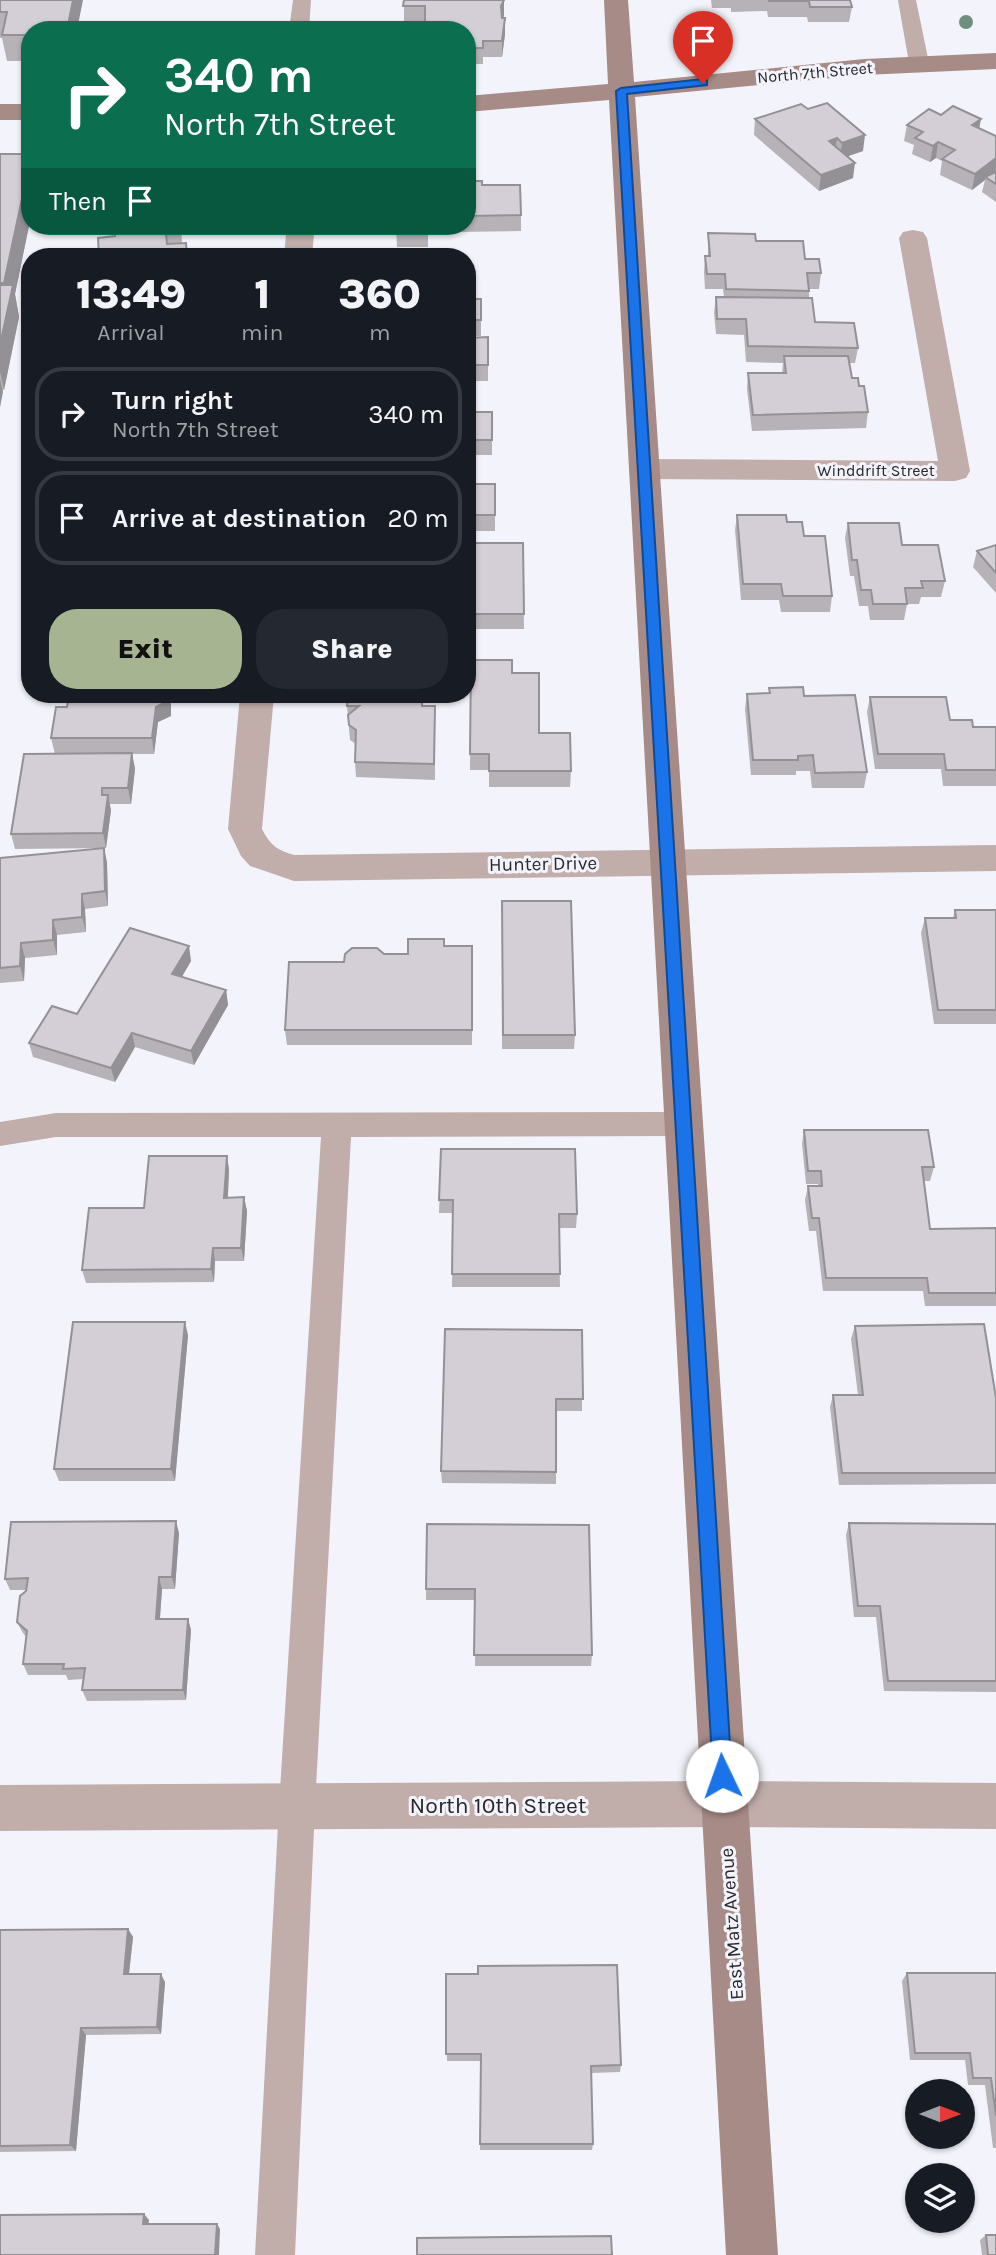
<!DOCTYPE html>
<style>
:root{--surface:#171b24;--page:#242831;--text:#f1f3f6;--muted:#9ea1a6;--line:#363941;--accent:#a7b491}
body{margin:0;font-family:Karla,sans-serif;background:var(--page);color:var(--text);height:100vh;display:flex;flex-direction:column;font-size:26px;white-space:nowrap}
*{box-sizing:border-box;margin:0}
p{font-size:23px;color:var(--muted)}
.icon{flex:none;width:38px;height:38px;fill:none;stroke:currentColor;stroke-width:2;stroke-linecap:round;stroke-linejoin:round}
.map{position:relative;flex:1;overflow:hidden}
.details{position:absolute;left:21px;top:248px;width:455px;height:455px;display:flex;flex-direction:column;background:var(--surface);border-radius:28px;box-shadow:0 2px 5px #0004}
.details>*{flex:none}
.top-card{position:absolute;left:21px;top:21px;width:455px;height:214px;border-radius:28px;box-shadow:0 2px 5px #0004;background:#0b6e4f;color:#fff;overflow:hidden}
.needle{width:46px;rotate:90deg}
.tools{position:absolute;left:905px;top:2079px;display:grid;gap:14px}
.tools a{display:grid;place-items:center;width:70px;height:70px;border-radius:50%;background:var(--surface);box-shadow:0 2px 5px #0004;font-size:35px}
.pin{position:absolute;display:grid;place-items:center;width:60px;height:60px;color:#fff;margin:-72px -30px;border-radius:50% 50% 50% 0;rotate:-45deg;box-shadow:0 0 7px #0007}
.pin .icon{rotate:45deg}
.me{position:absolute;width:77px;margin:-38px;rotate:357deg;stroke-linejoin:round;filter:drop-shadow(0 0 5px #0008)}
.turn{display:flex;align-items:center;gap:24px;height:147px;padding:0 28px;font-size:32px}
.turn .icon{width:91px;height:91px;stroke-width:2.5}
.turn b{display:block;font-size:49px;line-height:60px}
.then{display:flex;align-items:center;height:66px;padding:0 28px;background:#0003;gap:14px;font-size:26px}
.eta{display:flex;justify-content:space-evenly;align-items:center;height:119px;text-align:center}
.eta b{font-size:42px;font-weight:800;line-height:49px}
.cta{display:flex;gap:14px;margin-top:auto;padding:14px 28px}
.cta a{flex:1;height:80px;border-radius:28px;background:var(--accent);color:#111;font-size:28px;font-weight:800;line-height:80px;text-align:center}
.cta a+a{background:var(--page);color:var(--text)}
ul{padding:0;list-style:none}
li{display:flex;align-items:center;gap:21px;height:94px;margin:0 14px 10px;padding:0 14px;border:4px solid var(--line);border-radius:28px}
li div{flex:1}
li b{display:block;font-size:26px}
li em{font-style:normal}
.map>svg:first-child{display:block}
</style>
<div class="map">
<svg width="996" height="2255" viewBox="0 0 996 2255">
<rect width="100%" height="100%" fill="#f3f3fb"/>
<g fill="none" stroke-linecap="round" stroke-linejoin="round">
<g fill="#c1adaa" fill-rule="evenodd">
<path d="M293 0H311L309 30H289Z"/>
<path d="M898 0H916L929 63 926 67 919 69 909 63Z"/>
<path d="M682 1112 693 1115 697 1124 693 1133 682 1136 351 1137 315 1806 295 2255H255L279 1806 321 1137H56L0 1146V1122L56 1113Z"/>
</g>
<g fill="#c1adaa" fill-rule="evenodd">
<path d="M300 226 310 228 314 234 312 257H284L286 234 290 228Z"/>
<path d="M913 230 923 232 927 238 970 471 966 478 955 481 644 479 633 476 629 469 633 462 644 459 938 461 899 238 903 232Z"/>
<path d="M240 695H274L262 829C269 844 278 851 294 855L996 845V871L294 881 250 866 241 856 228 829Z"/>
<path d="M724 1781 996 1783V1829L724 1827 0 1831V1785Z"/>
</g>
<g fill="#a78b86" fill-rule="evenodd">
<path d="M604 0H628L634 82 864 59 996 53V69L864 75 635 97 778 2255H726L609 100 467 112V96L608 84Z"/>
<rect x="0" y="104" width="30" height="16"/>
</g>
</g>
<circle fill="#708e7e" cx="966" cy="22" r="7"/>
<g fill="#b6b2b8">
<path d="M0 0 30 30V61H7L2 38H0Z"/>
<path d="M404 0 504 16 503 18H505V34L502 57H483V64H467V30L425 22H404Z"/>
<path d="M707 0H850L852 7 849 22H808L807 17H768L767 11 731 12V8H712L711 0Z"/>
<path d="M801 104 863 151 847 156 853 178 819 191 754 135 755 119Z"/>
<path d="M941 115 979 128 996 136V202L982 192 985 180 972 190 940 175 942 161 936 158 930 162 912 154 914 145 904 141 907 125Z"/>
<path d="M0 154H30V221L15 294 19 317 4 390H2L0 407Z"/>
<path d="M467 181 482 185 521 215V231L454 232V226H467Z"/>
<path d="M181 226 182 243 188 257 115 236Z"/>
<path d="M396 226H428V247H397Z"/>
<path d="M708 233 756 241 805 259 821 273 819 289H809V298L815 322 858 348 855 363H849L852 378 859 386 868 412 866 428 752 431 747 389 748 373H782L783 363 746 362 744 335 716 334 714 313 716 297H724L723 289H705L704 272 705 256H708Z"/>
<rect x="467" y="299" width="14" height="37"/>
<path d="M488 337V381H467V338Z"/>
<rect x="467" y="412" width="25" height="43"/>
<path d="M467 466 474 484H495V531H474V543H523L524 629H467Z"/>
<path d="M737 515 787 522 804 536 832 596 830 612H781L779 600H741L735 530Z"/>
<path d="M848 523 902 545 945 581 941 597H921L919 604H907L904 620H870L868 606H859L854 576H850L845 538Z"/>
<path d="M996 545V593L973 567 977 551Z"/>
<path d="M471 660 512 673 539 733 571 771 570 787H489V770H470Z"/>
<path d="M769 688 804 696 867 772 864 788H812L810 771H796V775H751L745 709 747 694 769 693Z"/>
<path d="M69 695H173V699H170L171 706V716L158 722 154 754H132L135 769 131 804H109L111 810 106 848H104L107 863 108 906 85 909 86 932 57 935V955L25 958 24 981 0 983V858L104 848 15 849 11 834 55 754 51 738 67 707Z"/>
<path d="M423 695V706H435V780L356 777 355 762 356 744 350 740 347 706Z"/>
<path d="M870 697 973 727H996V786H943L941 769H875L867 712Z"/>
<path d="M502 901 575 1035 574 1049H502Z"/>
<path d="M955 910H996V1024H934L921 933 925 918H953Z"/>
<path d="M445 946H472V1045H287L285 1030 344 962 384 954H408Z"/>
<path d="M191 961 182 977 226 990 228 1005 194 1065 135 1047 115 1082 33 1057 29 1043 77 1014Z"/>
<path d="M804 1130 934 1167 930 1181H924L930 1229 996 1231V1306H925L923 1291H823L816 1231H809L805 1200 808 1186H818V1184H806L802 1144Z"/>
<path d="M441 1149 577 1214 576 1228H559L560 1287H452L453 1213H439Z"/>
<path d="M227 1156 229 1170 228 1197H244L247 1211 244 1261H215L214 1282 86 1283 82 1270 144 1208Z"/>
<path d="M855 1326 996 1398V1484L839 1485 830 1407 833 1395H858L851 1339Z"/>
<path d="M582 1330V1411H556V1484L442 1483 441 1471Z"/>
<path d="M188 1335 175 1481H59L54 1469Z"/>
<path d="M849 1523 996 1524V1692L884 1691 876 1617H854L846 1535Z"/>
<path d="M427 1524 592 1655 591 1666H475V1600H426Z"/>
<path d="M179 1533 175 1589H162L160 1619H188L191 1630 186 1700 87 1701 82 1690 83 1679 68 1680 66 1675H28L23 1664 26 1637 23 1633 17 1622 27 1590H10L5 1579Z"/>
<path d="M128 1929 133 1937 129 1974 165 1982 161 2034 86 2035 76 2151 0 2152V1930Z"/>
<path d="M907 1973H996V2148H993L985 2085H968L965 2060H910L902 1981Z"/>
<path d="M446 1974 621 2065 620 2072 591 2073 593 2144 592 2150H480L481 2061H447Z"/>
<path d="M986 2235 996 2255H982L980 2240Z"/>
</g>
<g fill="#949196">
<path d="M73 0H83L77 30H67Z"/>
<path d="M504 0V16L501 22V6Z"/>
<path d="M505 18V34L502 57V41Z"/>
<path d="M981 119 978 135 972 125Z"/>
<path d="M865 135 863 151 840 159 842 143Z"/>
<path d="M837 138 835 154 829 141Z"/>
<path d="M938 142 936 158 930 162 933 146Z"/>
<path d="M996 158V172L985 177V180L972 190 975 174Z"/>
<path d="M30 161V221L15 294 19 317 4 390 0 372V345L9 306 4 283Z"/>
<path d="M855 163 853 178 819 191 821 175Z"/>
<path d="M0 379 3 392 0 407Z"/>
<path d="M169 695H170L171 706V716L158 722 154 754 152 738 156 707Z"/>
<path d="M132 753 135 769 131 804 128 788Z"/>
<path d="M108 795 111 810 106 848 103 833Z"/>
<path d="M104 848 107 863 108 906 105 891Z"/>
<path d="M82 894 85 909 86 932 82 917Z"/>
<path d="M53 920 57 935V955L53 940Z"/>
<path d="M21 943 25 958 24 981 20 966Z"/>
<path d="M189 946 191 961 175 988 172 974Z"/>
<path d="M226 990 228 1005 194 1065 191 1051Z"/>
<path d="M132 1033 135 1047 115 1082 111 1068Z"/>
<path d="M227 1156 229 1170 227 1211 224 1198Z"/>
<path d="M244 1197 247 1211 244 1261 241 1248Z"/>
<path d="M213 1248 215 1261 214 1282 211 1269Z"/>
<path d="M185 1322 188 1335 175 1481 171 1469Z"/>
<path d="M176 1521 179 1533 175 1589 172 1577Z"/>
<path d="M159 1577 162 1589 159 1630 156 1619Z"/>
<path d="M188 1619 191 1630 186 1700 183 1690Z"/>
<path d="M128 1929 133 1937 128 1982 124 1974Z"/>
<path d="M161 1974 165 1982 161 2034 157 2027Z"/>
<path d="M81 2028 86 2035 76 2151 70 2145Z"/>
<path d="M144 2214 149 2220 148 2229 143 2224Z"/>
<path d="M217 2224 220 2229 219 2255H215Z"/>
</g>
<g fill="#d4cfd6" stroke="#949196" stroke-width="2">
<path d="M0 0H73L67 30H30V35H2L7 12H0Z"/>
<path d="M404 0H504L501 6 502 18H505L502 41H483V48H467V30H425V6H403Z"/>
<path d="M769 0H850L852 7H810L809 1H769Z"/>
<path d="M827 103 865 135 842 143 837 138 829 141 855 163 821 175 755 119 801 104 808 109Z"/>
<path d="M953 106 981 119 972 125 996 136V158L975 174 942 159 955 150 938 142 933 146 915 138 923 132 907 125 929 109 941 115Z"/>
<path d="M0 154H30V161L4 283H0Z"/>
<path d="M996 172V184L985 177Z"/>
<path d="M467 181H482V185H520L521 215 467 216Z"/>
<path d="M114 226H180L181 234H166L167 244 186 243 187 257H99L98 238 115 236Z"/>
<rect x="396" y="226" width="31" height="5"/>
<path d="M708 233 755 234 756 241H803L805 259H819L821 273H807L809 291 726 289 725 274H707L705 256H710Z"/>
<path d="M0 285H13L0 345Z"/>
<path d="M716 297 812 298 815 322 854 323 858 348 748 346 746 319H717Z"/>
<rect x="467" y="299" width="14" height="21"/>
<path d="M488 337V365H467V338Z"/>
<path d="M784 356H848L852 378H858L859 386H864L868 412 753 415 748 373H786Z"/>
<rect x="467" y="412" width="25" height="28"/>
<path d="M467 466H474V484H495V515H474L473 530H467Z"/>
<path d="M737 515H786L787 522H802L804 536H825L832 596H783L781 584H743Z"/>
<path d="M848 523H899L902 545H938L945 581H921L923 588H905L907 604H873L871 590H861L857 560H852Z"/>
<path d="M467 543H523L524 614H467Z"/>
<path d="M996 545V573L977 551Z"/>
<path d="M471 660H512V673H539V733H570L571 771H489V754H470Z"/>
<path d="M803 687 804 696 855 695 867 772 815 773 813 755 798 756V760H753L747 694 770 693 769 688Z"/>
<path d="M69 695H169L168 701 156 707 152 738H51L56 707H67Z"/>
<path d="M348 695H422V706H435L434 764 355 762 356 730 349 725 348 715 359 706H347Z"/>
<path d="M870 697H946L950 720H972L973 727H996V770H946L944 754H878Z"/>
<path d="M132 753 128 788H102V795H108L103 833 11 834 24 754Z"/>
<path d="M104 848 105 891 82 894V917L53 920V940L21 943 20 966 0 968V858Z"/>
<path d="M502 901H571L575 1035H503Z"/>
<path d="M955 910H996V1010H938L925 918H956Z"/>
<path d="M130 928 189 946 172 974 226 990 191 1051 132 1033 111 1068 29 1043 52 1006 77 1014Z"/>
<path d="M408 939H444V946H472V1030H285L289 962H344L345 954 352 948H377L384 954H408Z"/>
<path d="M804 1130H928L934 1167H922L930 1229 996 1228V1293H929L927 1278H826L819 1218H812L808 1186H822L821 1171H808Z"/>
<path d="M441 1149H575L577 1214H559L560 1274H452L453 1200H439Z"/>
<path d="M149 1156H227L224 1198 244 1197 241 1248H213L211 1269 82 1270 89 1208H144Z"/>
<path d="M73 1322H185L171 1469H54Z"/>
<path d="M984 1324 996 1398V1473H842L833 1395H863L855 1326Z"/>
<path d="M445 1329 582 1330 583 1399H556V1472L441 1471Z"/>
<path d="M176 1521 172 1577H159L156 1619H188L183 1690H82L85 1668 63 1669 64 1664H23L27 1631 17 1622 20 1596 26 1591 28 1578 5 1579 11 1522Z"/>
<path d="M849 1523 996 1524V1681H888L880 1606H858Z"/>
<path d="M427 1524 589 1525 592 1655H474L475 1589H426Z"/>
<path d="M128 1929 124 1974H161L157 2027 81 2028 70 2145 0 2146V1930Z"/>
<path d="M617 1965 621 2065 591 2066 593 2144H480L481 2054H446V1974H478V1966Z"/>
<path d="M907 1973H996V2116L991 2078H973L970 2053H915Z"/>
<path d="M144 2214 143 2224H217L215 2255H0V2215Z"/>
<path d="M986 2235H996V2255H988Z"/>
<path d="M611 2236 612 2255H417V2238Z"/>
</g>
<path fill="#1a73e8" stroke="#114b97" stroke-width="2" d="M703 79 707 80V85L627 94 732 1776 729 1783 722 1786 715 1783 713 1776 616 91 621 88Z"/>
<g text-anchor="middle" stroke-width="6" stroke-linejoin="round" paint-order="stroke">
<g font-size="16" fill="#28272b" stroke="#f3f3fb">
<text transform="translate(815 72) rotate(-5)" y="6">North 7th Street</text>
<text x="876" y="476">Winddrift Street</text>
</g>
<g font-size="19" fill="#28272b" stroke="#f3f3fb">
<text transform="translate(543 863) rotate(-1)" y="7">Hunter Drive</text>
<text transform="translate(731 1924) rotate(-94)" y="7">East Matz Avenue</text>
</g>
<g font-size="23" fill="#28272b" stroke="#f3f3fb">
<text x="498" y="1813">North 10th Street</text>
</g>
</g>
</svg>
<div class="tools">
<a><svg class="needle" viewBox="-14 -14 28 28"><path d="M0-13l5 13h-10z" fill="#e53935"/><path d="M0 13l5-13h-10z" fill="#9ea1a6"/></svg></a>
<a><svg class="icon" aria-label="layers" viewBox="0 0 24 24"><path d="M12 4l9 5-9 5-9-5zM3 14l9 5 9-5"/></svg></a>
</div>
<div class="pin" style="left:703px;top:83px;background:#d93025"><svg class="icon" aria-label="arrive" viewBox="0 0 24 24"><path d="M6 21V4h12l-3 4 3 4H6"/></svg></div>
<svg class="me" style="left:722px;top:1776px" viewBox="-20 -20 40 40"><circle r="19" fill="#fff"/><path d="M0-13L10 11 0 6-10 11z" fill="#1a73e8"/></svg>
<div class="top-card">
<div class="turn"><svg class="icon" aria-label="right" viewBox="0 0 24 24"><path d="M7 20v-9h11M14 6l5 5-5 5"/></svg><div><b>340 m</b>North 7th Street</div></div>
<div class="then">Then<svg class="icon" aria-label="arrive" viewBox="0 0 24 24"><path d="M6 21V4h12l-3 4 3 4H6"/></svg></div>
</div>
<section class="details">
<div class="eta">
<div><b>13:49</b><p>Arrival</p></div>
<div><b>1</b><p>min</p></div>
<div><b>360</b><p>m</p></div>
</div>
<ul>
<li><svg class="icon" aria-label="right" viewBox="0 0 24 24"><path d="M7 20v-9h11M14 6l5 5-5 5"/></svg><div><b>Turn right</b><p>North 7th Street</p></div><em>340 m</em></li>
<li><svg class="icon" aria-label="arrive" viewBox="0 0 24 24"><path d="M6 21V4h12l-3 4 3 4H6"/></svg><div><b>Arrive at destination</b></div><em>20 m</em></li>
</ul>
<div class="cta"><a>Exit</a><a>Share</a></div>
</section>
</div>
